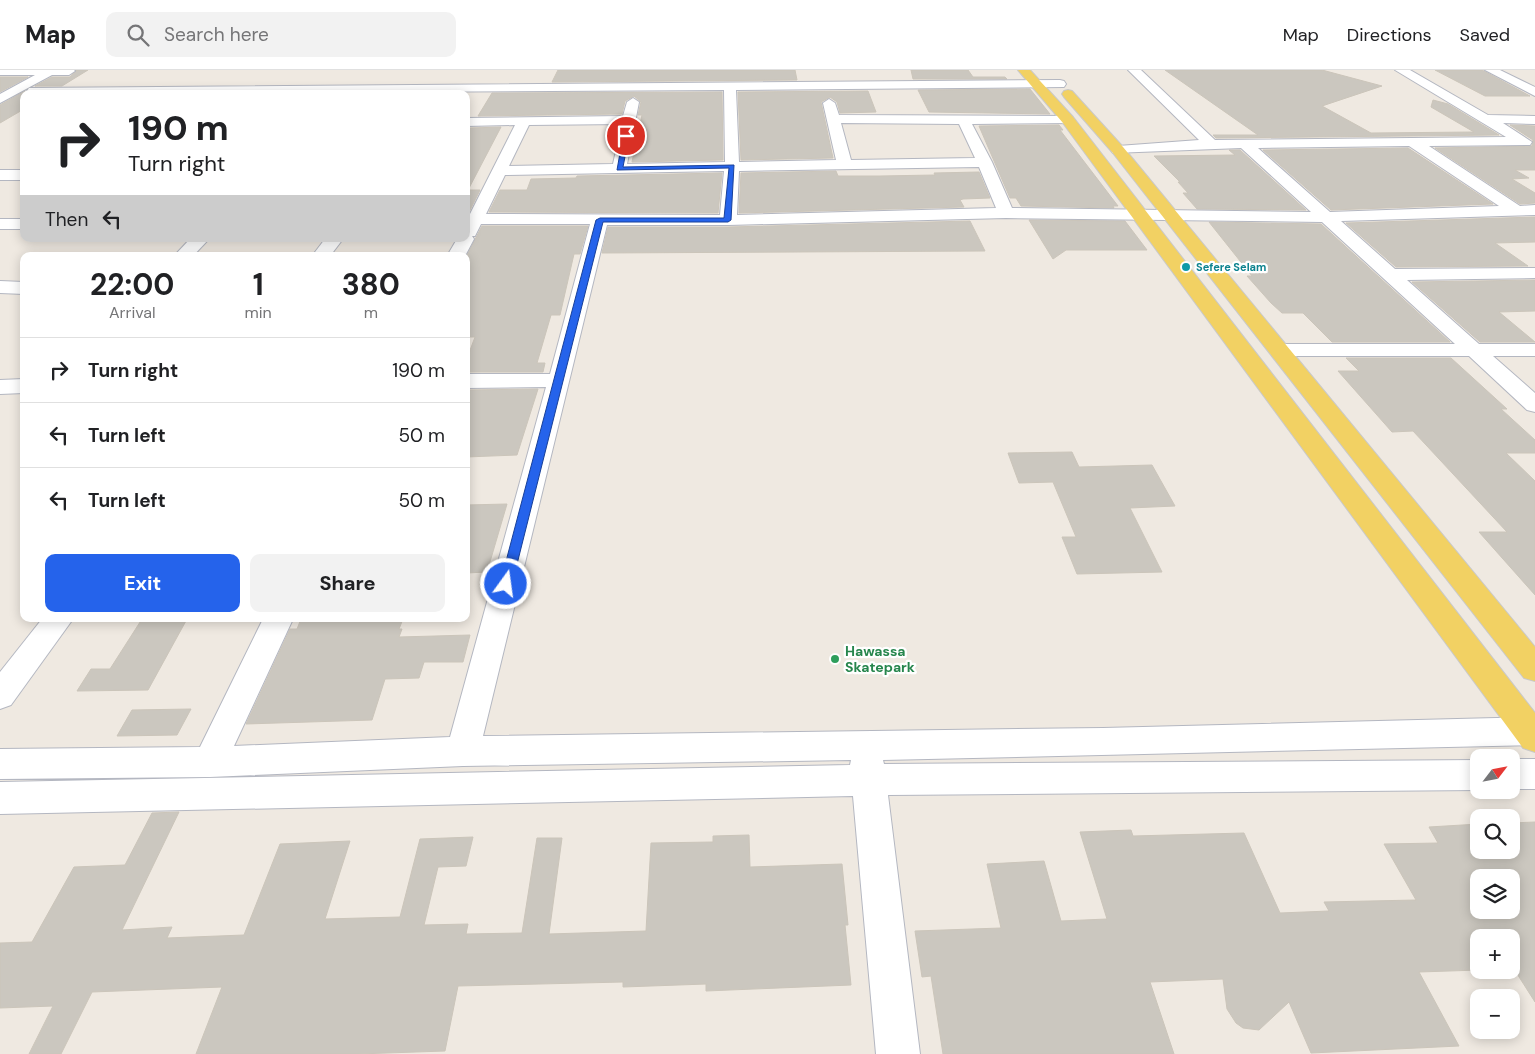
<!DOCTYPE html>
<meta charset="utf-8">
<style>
:root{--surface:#fff;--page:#f2f2f2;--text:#202124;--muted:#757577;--line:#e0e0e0;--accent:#2563eb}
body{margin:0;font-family:"DM Sans",sans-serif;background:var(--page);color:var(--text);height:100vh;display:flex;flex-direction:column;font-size:19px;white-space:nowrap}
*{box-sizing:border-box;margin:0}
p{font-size:16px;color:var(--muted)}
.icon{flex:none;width:28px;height:28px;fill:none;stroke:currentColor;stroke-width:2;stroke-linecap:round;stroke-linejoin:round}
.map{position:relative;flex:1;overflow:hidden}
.sheet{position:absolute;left:20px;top:182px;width:450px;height:370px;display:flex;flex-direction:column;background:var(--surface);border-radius:10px;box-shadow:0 2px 12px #0003}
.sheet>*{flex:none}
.banner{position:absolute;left:20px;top:20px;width:450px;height:152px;border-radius:10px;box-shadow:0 2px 12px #0003;background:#fff;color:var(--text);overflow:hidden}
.needle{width:32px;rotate:58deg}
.tools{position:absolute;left:1470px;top:679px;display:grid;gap:10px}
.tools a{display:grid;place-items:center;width:50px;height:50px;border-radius:10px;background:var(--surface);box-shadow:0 2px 12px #0003;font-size:25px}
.pin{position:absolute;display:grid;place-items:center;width:42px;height:42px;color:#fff;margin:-21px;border:2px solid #fff;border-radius:50%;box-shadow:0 1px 5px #0007}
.me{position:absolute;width:55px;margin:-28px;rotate:14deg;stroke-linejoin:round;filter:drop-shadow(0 0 4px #0008)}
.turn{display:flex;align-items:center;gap:18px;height:105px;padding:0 25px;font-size:22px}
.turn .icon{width:65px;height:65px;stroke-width:2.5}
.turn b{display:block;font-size:35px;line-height:42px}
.then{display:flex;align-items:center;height:48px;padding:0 25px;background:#0003;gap:10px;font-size:19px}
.eta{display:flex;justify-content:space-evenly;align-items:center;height:85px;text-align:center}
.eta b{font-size:30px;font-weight:700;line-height:35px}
.cta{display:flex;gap:10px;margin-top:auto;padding:10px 25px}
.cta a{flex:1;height:58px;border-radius:10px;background:var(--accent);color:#fff;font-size:20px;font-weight:700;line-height:58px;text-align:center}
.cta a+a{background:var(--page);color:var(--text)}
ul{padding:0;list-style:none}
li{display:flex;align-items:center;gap:15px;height:65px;padding:0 25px;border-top:1px solid var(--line)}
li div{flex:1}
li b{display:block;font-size:19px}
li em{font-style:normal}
header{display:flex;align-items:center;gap:30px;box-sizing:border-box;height:70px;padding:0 25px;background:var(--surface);border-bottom:1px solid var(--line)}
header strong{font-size:24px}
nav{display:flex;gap:28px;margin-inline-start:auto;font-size:18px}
.search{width:350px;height:45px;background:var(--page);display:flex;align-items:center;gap:12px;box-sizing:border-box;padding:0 18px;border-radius:10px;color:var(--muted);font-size:19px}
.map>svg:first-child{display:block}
</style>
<header>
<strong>Map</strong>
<div class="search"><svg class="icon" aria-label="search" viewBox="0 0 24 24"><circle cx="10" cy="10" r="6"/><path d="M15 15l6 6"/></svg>Search here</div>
<nav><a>Map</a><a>Directions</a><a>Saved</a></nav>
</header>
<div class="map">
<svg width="1535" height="984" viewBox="0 0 1535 984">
<rect width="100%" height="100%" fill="#efe9e1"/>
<g fill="#cbc7bf" stroke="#cbc5ba" fill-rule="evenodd">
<path d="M76 0H88L62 16H35L52 7H70Z"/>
<path d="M558 0H795L797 10 552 12Z"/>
<path d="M911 0H968L973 7H1005L1007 9H913Z"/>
<path d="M1165 0H1322L1382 16 1322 36 1371 63 1474 62 1431 37 1433 30 1448 34 1499 65 1216 68 1213 65H1258Z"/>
<path d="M1435 0H1482L1530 26H1485Z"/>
<path d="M0 7H28L0 22Z"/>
<path d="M1030 19 1050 44 929 42 918 20Z"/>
<path d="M25 21 24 39 0 53V35Z"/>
<path d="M868 21 876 42 840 43 837 32 830 27 821 32 833 88 741 90 738 22Z"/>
<path d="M722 22 723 90 632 92 642 45H638L641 32 634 26 625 31 622 44 478 46 492 23Z"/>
<path d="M1059 55 1063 60H1060L1118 136H1113L1114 138 1021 136 1016 128H1010L979 56Z"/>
<path d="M1510 55 1535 56V100H1515L1529 108 1512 109 1535 123V133L1520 134 1435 78 1532 76 1533 70Z"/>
<path d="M501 57 468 120H480L469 142H466V64L470 58Z"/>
<path d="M1408 78 1493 134 1331 140 1263 80Z"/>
<path d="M1229 80H1240L1306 140 1197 139 1183 123H1188L1178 112H1180L1154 86 1235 85Z"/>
<path d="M836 101 838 106H880L935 105 934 103 979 102 990 128 963 129 960 130 964 137 739 143 741 103Z"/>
<path d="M722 103 718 143 489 142 500 120H527L531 109 576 108 577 106Z"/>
<path d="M1535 147V172L1495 173 1528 196 1396 197 1346 153Z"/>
<path d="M1029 150 1125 151 1147 180H1066L1053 189Z"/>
<path d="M970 151 985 181 602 183 608 157H728Z"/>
<path d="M1209 152 1321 154 1450 272H1332L1303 243H1282L1271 233 1247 206H1252Z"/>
<path d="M482 156H588L580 184H574L560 245H551L537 293H545L543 302H466V291L475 267H466V187Z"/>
<path d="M1535 210V241L1499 242 1535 272H1480L1412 212Z"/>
<path d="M1346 288H1451L1507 339H1501L1535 370V383H1506L1535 411V525L1479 462H1507L1413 361 1392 362 1338 301H1359Z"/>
<path d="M538 319 517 385 466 387V320Z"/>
<path d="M1072 382 1079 397 1152 395 1175 436 1130 438 1162 502 1077 504 1062 467H1076L1053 412 1019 413 1008 383Z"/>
<path d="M507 434 487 502 466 503V435Z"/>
<path d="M142 549H187L148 620 77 621 91 599H110Z"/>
<path d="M301 549H403L399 559H402L399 567 470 565 463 592H424L419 608 385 609 372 650 246 654 290 559H297Z"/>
<path d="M191 639 177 665 117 666 132 640Z"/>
<path d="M179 742 122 860 172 857 167 868 244 865 280 774 350 771 325 849 400 847 420 769 473 767 466 796 438 797 424 855 468 854 466 864 522 863 537 768H562L549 864 646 861 651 773 713 772V766L749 765 750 797 842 794 848 855H845L851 915 706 921V914L623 917V912L458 916 445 981 358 984H196L222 917 92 922 61 984H29L53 936 0 938V873L32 872 74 797 125 795 152 743Z"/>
<path d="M1535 752V932L1514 899H1511V868H1479V900L1419 902 1459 976 1311 983 1289 932 1259 960 1243 958 1236 953 1227 939 1223 909 1150 912 1174 984H943L931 906 922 907 915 861 1001 858 987 794 1044 791 1061 851 1107 849 1080 762 1131 760 1133 766 1244 763 1280 843 1329 841 1324 832 1416 830 1384 774 1438 773 1429 757 1479 754V780H1511V753ZM1479 808H1511V840H1479Z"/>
</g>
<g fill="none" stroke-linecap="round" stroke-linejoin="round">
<defs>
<g id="minor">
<path d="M0 0H74L75 1 69 5H52L0 33V24L35 5H0Z"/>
<path d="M1128 0H1141L1215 70 1506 67 1395 0H1410L1488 45 1535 46V54L1503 53 1532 72 1530 75 1429 76 1520 136 1535 135V145L1341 151 1395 199 1535 198V208L1407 210 1479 274H1535V286H1493L1535 323V342L1527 340 1469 286H1278L1271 284 1268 280 1271 276 1278 274H1455L1322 152 1006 148 728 155H607L483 666 1103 658 1535 647V675L883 690 884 694 1479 690 1480 720 888 725 920 984H876L853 726 0 744V712L850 695 851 690 463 696 210 707 0 709V679L200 677 263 549H293L234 676 450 667 546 317 466 318V304H550L590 154H481L475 166H472L474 169 465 186H447L457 169H466V144H470L515 55 466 56V48L623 46 627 32 633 28 639 32 627 94 725 92 724 20 29 24 27 21 29 18 1060 10 1064 11 1066 14 1064 17 736 20 739 92 836 90 823 33 829 29 835 33 839 45 1068 46 1075 50 1073 53 972 54 992 92 1012 138 1311 142 1241 78 1113 83 1111 80 1118 76 1199 70ZM841 53 959 54 975 88 851 90ZM622 54 613 94 509 96 529 55ZM1409 76 1499 136 1330 142 1258 78ZM979 97 996 138 737 145 739 101ZM724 101 720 145 486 144 505 105Z"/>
<path d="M1485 0H1500L1535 17V26Z"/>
<rect x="0" y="100" width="24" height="10"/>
<rect x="0" y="149" width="24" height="10"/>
<path d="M190 169H209L193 186H174Z"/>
<path d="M325 169H343L330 186H312Z"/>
<path d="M0 211 24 212V224L0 223Z"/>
<path d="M24 309V323L0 324V310Z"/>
<path d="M42 549H73L11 635 0 639V602Z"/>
<rect x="1511" y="689" width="24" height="30"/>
</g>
<g id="major">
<path d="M1018 0H1030L1073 47 1535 643V682L1523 678 1063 53Z"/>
<path d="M1068 20 1072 21 1123 77 1535 577V611L1524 608 1113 83 1064 27 1062 24 1064 21Z"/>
</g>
</defs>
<use href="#minor" stroke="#b4b7c1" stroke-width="2"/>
<use href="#major" stroke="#c9c9c9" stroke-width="2"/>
<use href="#minor" fill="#fff" fill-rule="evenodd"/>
<use href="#major" fill="#f2d163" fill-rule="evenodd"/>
</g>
<path fill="#2563eb" stroke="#184099" d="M626 65 629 66 623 97 734 95 731 150 728 152H603L512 514 506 518 500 514 596 150 600 148H724L729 98 617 100 623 66Z"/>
<circle fill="#0f9aa8" stroke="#fff" stroke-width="2" cx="1186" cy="197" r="5"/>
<circle fill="#2e9e5b" stroke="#fff" stroke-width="2" cx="835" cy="589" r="5"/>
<g text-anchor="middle" stroke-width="4.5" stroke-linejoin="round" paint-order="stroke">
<g font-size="11" font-weight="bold" fill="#0d838f" stroke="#fff" text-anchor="start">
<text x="1196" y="201">Sefere Selam</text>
</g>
<g font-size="14" font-weight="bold" fill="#27864d" stroke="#fff" text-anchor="start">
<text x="845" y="586">Hawassa<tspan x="845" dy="16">Skatepark</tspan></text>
</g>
</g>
</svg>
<div class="tools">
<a><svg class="needle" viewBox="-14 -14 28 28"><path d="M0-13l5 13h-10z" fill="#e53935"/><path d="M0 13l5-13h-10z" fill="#757577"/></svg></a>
<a><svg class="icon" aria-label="search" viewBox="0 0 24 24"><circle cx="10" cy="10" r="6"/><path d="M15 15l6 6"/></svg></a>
<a><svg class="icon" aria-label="layers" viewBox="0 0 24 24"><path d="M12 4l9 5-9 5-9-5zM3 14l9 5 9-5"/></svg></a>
<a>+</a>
<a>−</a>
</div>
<div class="pin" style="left:626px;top:66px;background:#d93025"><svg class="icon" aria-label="arrive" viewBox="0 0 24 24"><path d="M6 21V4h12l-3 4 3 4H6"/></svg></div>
<svg class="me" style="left:506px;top:514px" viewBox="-20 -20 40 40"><circle r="17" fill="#2563eb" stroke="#fff" stroke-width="3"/><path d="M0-11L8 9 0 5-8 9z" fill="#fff"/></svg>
<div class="banner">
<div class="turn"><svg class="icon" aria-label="right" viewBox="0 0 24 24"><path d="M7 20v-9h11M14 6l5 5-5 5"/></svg><div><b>190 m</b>Turn right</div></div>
<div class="then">Then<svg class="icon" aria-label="left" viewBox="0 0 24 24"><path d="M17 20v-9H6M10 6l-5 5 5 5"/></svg></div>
</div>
<section class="sheet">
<div class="eta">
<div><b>22:00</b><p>Arrival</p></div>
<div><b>1</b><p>min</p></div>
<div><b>380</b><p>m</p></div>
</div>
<ul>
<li><svg class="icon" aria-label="right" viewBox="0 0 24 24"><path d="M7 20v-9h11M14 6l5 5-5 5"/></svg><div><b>Turn right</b></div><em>190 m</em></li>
<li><svg class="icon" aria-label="left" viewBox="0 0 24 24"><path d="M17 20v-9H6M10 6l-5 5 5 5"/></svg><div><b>Turn left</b></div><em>50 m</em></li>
<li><svg class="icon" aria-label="left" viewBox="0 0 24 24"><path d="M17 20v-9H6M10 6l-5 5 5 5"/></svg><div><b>Turn left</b></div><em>50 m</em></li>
</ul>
<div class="cta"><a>Exit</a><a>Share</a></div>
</section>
</div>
